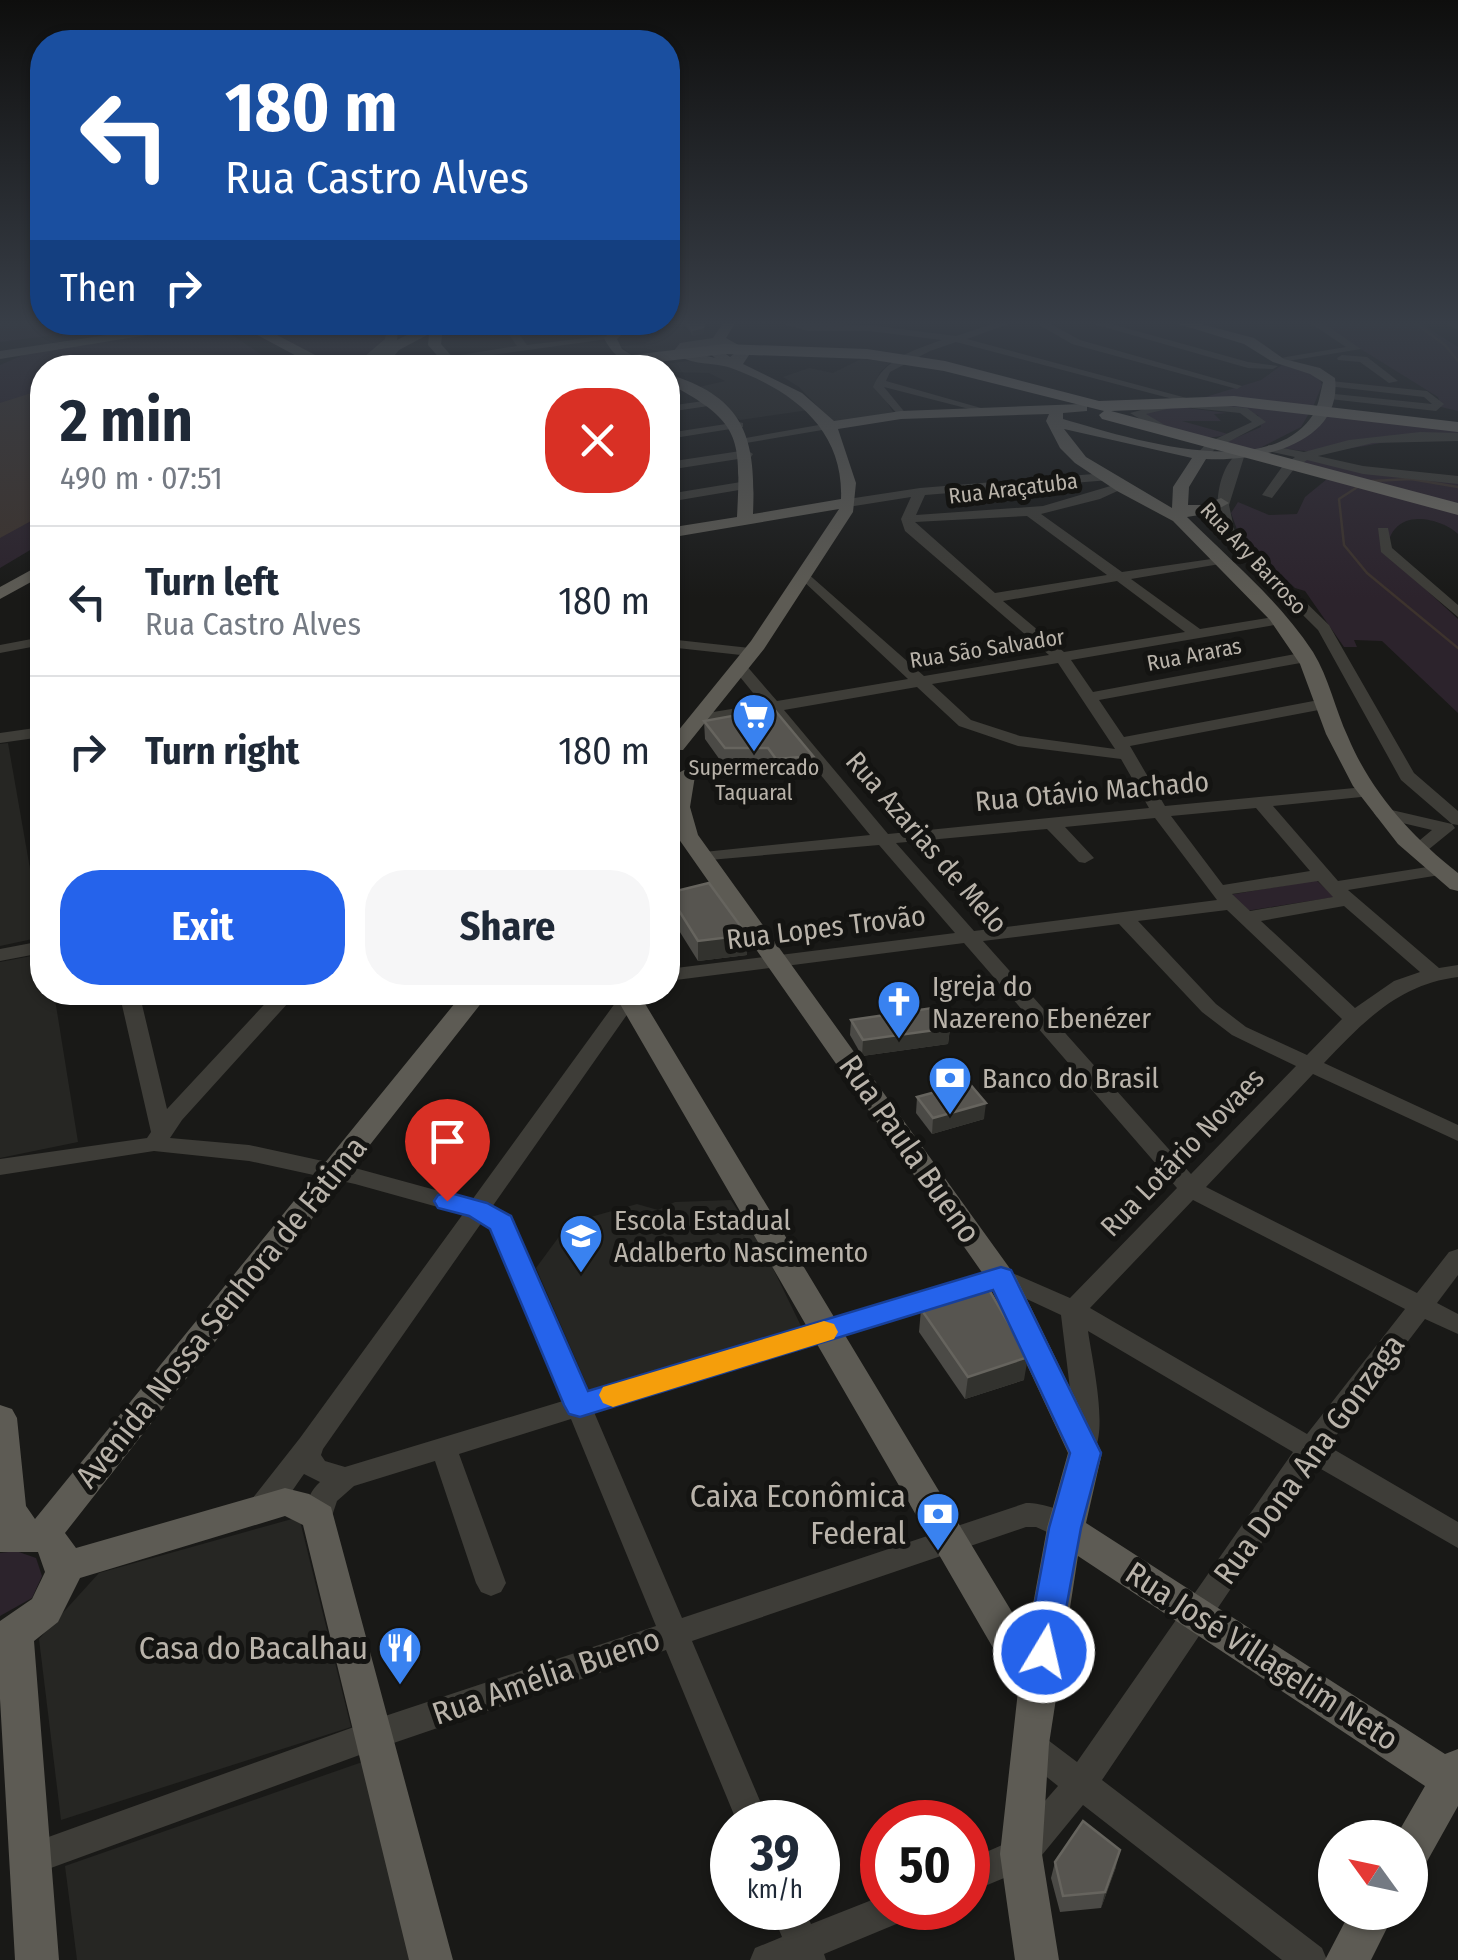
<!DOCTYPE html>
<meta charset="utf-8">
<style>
:root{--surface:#fff;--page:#f6f6f7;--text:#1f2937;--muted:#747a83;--line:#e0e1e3;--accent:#2563eb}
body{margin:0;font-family:"Fira Sans Condensed",sans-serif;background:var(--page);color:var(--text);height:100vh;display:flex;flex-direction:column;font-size:38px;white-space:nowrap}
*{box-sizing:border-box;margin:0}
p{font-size:32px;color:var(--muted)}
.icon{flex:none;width:55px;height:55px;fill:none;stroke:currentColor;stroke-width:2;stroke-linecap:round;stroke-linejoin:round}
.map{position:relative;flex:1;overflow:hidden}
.panel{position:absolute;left:30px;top:355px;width:650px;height:650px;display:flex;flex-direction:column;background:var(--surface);border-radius:40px;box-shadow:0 2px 8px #0004}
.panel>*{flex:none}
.guide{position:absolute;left:30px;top:30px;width:650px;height:305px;border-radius:40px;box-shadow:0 2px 8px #0004;background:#1a4fa0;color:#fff;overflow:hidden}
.needle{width:65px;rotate:303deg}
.tools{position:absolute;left:1318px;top:1820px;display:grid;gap:20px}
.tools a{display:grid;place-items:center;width:110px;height:110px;border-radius:50%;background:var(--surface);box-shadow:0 2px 8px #0004;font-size:50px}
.speed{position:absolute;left:710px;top:1800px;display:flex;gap:20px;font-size:50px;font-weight:700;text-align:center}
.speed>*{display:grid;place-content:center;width:130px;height:130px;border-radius:50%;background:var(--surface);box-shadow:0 2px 8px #0004;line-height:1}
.speed small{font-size:25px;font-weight:400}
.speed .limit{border:15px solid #d22;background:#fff;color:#111}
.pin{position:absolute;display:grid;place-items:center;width:85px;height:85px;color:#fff;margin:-102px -42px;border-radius:50% 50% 50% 0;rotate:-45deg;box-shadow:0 0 10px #0007}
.pin .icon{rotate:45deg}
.me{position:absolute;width:110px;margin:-55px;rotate:9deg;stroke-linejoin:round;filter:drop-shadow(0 0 8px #0008)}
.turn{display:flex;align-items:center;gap:35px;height:210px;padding:0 30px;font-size:45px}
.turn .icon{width:130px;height:130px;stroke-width:2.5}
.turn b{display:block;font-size:70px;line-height:85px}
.then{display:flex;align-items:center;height:95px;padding:0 30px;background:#0003;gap:20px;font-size:38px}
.round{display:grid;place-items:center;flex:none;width:105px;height:105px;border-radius:40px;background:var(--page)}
.overview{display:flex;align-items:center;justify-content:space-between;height:170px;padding:0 30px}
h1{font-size:60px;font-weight:700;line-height:75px}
.button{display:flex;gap:20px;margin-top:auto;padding:20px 30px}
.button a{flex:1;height:115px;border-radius:40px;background:var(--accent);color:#fff;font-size:40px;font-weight:700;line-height:115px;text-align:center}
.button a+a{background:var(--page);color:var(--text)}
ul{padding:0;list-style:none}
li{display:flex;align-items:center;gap:30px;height:150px;padding:0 30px;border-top:2px solid var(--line)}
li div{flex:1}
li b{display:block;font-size:38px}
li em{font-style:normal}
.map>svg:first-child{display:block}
</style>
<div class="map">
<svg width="1458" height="1960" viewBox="0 0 1458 1960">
<rect width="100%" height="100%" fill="#191917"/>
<g fill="#262623">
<path d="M669 328 721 330 717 336 676 351 632 355 621 346 645 344Z"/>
<path d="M861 359 891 362 880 372 875 383 893 412 833 423 799 387 783 377 809 368 833 373Z"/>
<path d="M687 361 730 364 782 387 809 410 740 420 695 388 725 381 709 373 668 372V368L653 366Z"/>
<path d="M8 743 42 937 0 946V744Z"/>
<path d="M42 954V992L54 993 78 1142 0 1158V962Z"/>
<path d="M731 1200 767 1256 801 1326 589 1390 536 1268 569 1223 637 1204 658 1210 675 1202Z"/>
<path d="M299 1517 351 1727 61 1820 39 1639 99 1573Z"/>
<path d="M368 1760 413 1960H77L65 1866Z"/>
</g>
<g fill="#2c232c">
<path d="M0 323H144C129 330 118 337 103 329L0 342Z"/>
<path d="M249 323H401L391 326 390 336 353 368 339 367Z"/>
<path d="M1319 323H1420L1458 347V411L1441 407 1438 397Z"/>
<path d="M217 325 280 367 42 368V543L0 568V365L28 353Z"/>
<path d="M1282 365 1318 376 1322 385 1313 407 1199 399 1261 380Z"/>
<path d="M1207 402 1311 410 1301 427 1254 451 1224 443 1261 427 1258 415Z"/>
<path d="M1180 407 1227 413 1214 414 1221 421H1182L1228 434C1200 444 1173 430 1146 419L1144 410Z"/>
<path d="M1325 412 1458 428V436C1399 431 1337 462 1280 447Z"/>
<path d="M1306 457 1458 482V509L1291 465Z"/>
<path d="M1327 479 1458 514V534C1448 523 1411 509 1395 529 1390 534 1388 544 1384 551L1458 619V713L1382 641 1354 640 1357 647H1344L1305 591 1295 588 1239 535 1231 513 1238 502 1269 515 1297 514 1305 497Z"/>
<path d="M1316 880 1335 897 1246 911 1229 895Z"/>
<path d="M16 1551 36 1558 42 1576 32 1598 0 1616V1553Z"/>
</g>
<g fill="#3d332d">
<path d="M193 351 232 356 246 367H47L52 360 80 355Z"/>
<path d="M42 380V515L0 538V403L41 390 37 381Z"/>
</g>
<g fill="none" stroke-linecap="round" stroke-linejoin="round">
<g stroke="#3d332d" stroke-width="2.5">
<path d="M1415 323 1445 345 1458 361"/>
<path d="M1372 481 1411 479 1458 487"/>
<path d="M1359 486 1339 499 1344 545 1367 573 1458 648"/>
</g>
<g fill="#3e3d38" fill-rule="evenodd">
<path d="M138 323H152L129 335 120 333Z"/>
<path d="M518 323H529L518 333 527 345 610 335 615 338 447 361 442 358 517 346 508 333Z"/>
<path d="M780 323 869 325 956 336 995 323H1011L967 339 1194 400 1188 403 956 342 930 351 890 372 886 381 981 408V412L884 387 907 415 901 418 873 387C884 359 913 350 942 340L869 331H808Z"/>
<path d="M1036 323H1049L1080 340 1242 386 1237 389 1072 344Z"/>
<path d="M1090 323H1108L1248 362 1278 366 1273 369 1248 368Z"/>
<path d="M1310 323H1323L1361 349 1282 362V358L1286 357 1346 347Z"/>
<path d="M1446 323H1458V330Z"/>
<path d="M1342 355 1367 357 1398 381 1389 383 1360 362 1338 360 1337 358Z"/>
<path d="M1331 381 1427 391 1444 404 1436 411 1321 398V394L1325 393 1432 404 1424 397 1327 386 1326 384Z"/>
<path d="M711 400 717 403 715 405 668 412V406Z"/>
<path d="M1167 403 1173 406 1171 408 1146 414 1173 430V434H1165L1130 413Z"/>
<path d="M1196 403 1247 408 1266 422 1215 449 1204 460H1196L1194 457 1207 443 1252 422 1240 413 1192 408 1190 406Z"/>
<path d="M739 422 743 423V427L668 439V433Z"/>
<path d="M830 423 836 426 834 428 746 443 740 439Z"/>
<path d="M1420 432 1458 433V441L1373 443 1318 456 1363 466 1458 476V484L1363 474 1307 460 1294 469 1272 498 1262 495 1282 467 1295 457 1268 451V445L1304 452 1349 440Z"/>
<path d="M747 450 753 454 751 457 668 470V462Z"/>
<path d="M1238 453 1244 457 1229 505 1235 533 1329 625 1414 773 1458 811V825L1452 824 1401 780 1318 630 1222 535C1213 511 1217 469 1238 453Z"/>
<path d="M1106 473 1110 474V480L925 495 916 515 1043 506 1124 482V488L1100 499 1041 514 1122 572 1225 557V563L1220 564 1131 579 1200 629 1280 616 1287 620 1280 624 1071 660 1093 692 1306 652 1314 657 1306 662 1099 700 1124 737 1324 699 1332 704 1324 709 1130 746 1165 806 1365 787 1374 792 1371 796 1273 806 1338 881 1440 865 1449 870 1440 875 1348 890 1439 968 1458 965V977C1399 984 1363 1022 1324 1063L1458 1125V1141L1313 1074 1206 1187 1417 1293 1449 1252 1458 1249V1275L1437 1303 1458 1314V1334L1425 1319 1328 1446 1458 1522V1548L1314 1465 1102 1780 1322 1948 1327 1960H1282L1083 1805 1033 1866 968 1893V1860L1009 1842 1058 1786 1018 1754 1013 1744 1018 1734 1029 1729 1040 1734 1077 1762 1293 1452 1088 1331C1092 1359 1107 1424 1095 1449L1085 1452 1075 1449 1071 1441V1397L1061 1315 999 1286 594 1412 682 1618 1026 1503C1044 1503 1071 1511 1079 1528L1075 1536 1065 1540 1036 1527H1026L692 1641 769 1822H737L666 1650 376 1749 29 1876 17 1872 12 1860 17 1848 29 1844 376 1719 656 1626 571 1419 459 1454 506 1583 501 1592 491 1596 481 1592 476 1583 435 1461 354 1486 337 1501 329 1525 319 1529 309 1525C302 1512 308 1492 320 1482L304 1474C291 1491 276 1523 252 1515L248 1507 252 1499 300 1438 463 1214 355 1184 249 1161 154 1151 0 1175V1159L147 1138 151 1132 119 992H139L167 1109 276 992H298L182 1120 170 1138 249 1145 355 1168 472 1200 621 995H635L638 999 492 1207 510 1217 514 1223 587 1394 1001 1268 1070 1298 1177 1188 964 943 668 981V969L955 933 879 845 698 861 695 857 698 853 704 852 870 835 769 712 701 724 693 719 701 714 762 704 732 667 740 662 745 664 777 701 908 679 801 579V573L806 572 924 676 1049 655 905 531 901 519 911 497 848 507 842 503 848 499 920 488ZM1027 516 1107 575 995 593 915 522ZM1117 581 1185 632 1064 652 1003 601ZM1058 663 1115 749 1020 736 971 720 932 684ZM917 687 959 726 1018 746 1121 759 1149 808 888 834 784 710ZM1256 808 1310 871 1223 885 1171 816ZM1155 818 1217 900 974 931 896 843 1047 829 1079 862 1085 863 1094 858 1065 827ZM1318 881 1333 897 1250 911 1232 894ZM1344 906 1420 972 1394 981 1355 1008 1261 921ZM1227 910 1342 1019 1307 1055 1246 1027 1216 1004 1138 921ZM1119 924 1202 1012 1232 1035 1296 1066 1191 1174 983 941ZM1193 1200 1405 1309 1307 1434 1090 1308ZM482 1222 492 1228 563 1401 345 1467 325 1461 321 1455 323 1449Z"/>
<path d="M747 481 751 482V488L668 502V494Z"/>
<path d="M1378 528H1388L1392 548 1458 605V617L1381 552Z"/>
<path d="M42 637V645L0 653V645Z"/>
<path d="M668 639 750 648 757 652 750 656 668 647Z"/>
<path d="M42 727V737L0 743V733Z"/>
<path d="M1383 808 1452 824 1455 828 1423 854H1411L1408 850 1432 830 1377 817 1374 813Z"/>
<path d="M42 941V953L0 961V949Z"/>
<path d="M882 1896V1908H911L906 1920 824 1954 826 1960H750L755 1948 782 1937 770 1908H804L811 1924Z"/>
</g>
<g fill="#5d5b54" fill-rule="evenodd">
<path d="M187 323H221L0 359V351Z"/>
<path d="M415 323 398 329 397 340 431 323H448L443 327 441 344 462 368H448L428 345 429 334 399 350 384 368H370L379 357 366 368H351L385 339 388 324Z"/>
<path d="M620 323H634L617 339 622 349 652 368C629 368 614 358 604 338Z"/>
<path d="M723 323H735L726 338 751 352 743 364 802 393 834 421 901 411 1082 404 1087 405V411L1063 413V419C1125 437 1262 482 1310 419 1318 410 1320 394 1323 382L1310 374 1273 362 1244 344 1175 323H1197L1254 338 1284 359 1320 368 1335 378C1343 445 1256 462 1206 459L1189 487 1188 505H1203L1221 498 1229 503 1211 513 1187 517C1230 560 1279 600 1313 652 1329 678 1335 709 1348 737 1371 792 1411 836 1458 873V891L1450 889 1398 844 1353 786 1326 734 1300 664 1270 620 1173 521 1117 491 1075 463 1060 448 1046 421 1049 414 901 419 838 429 856 483 853 512 764 649 683 750H669V742L751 641 839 509 668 538V528L737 517C741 436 741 422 668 383V374C747 398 756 440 753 514L841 499C844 429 792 390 731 368 711 361 692 367 673 352L680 343 713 338ZM708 346 706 350 715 358 688 351ZM721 346 736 352 730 357 719 349ZM1064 429 1192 458 1173 487 1172 508 1086 457Z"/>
<path d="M42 564V576L0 599V587Z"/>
<path d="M684 770 695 776 690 807 698 835 1016 1277 1102 1453 1086 1523 1445 1754 1458 1749V1806L1425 1865 1410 1871V1838H1395L1425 1786 1078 1556 1049 1744 1042 1854 1059 1960H1015L1000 1854 1018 1691 613 992H638L1027 1637 1047 1528 1068 1453 988 1281 676 835 668 807 673 776Z"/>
<path d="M464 992H490L65 1533 76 1548 285 1488 309 1494 331 1507 453 1960H409L303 1525 285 1516 80 1578 58 1622 34 1641 59 1960H15L0 1699V1621L32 1599 45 1572 38 1552H0V1405L12 1409 17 1418 26 1506 35 1519Z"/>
<path d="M1350 1912H1395L1371 1960H1325Z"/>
</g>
<g fill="#6f6c64" fill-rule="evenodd">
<path d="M235 323H254L340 368H319Z"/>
<path d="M724 344 867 349 945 361 1099 401 1234 396 1458 422V432L1234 406 1111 411 1458 503V515L1102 419 1099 415 1104 411 944 371 867 359 724 354 609 368H557L565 363Z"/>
</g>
</g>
<g fill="#4b4a46">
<path d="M684 323H705L703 333 693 336Z"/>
<path d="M755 705 813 756 812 775 775 778 768 766 725 767 705 739 704 721 755 712Z"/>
<path d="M668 893 747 955 698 961 668 913Z"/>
<path d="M851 1020 950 1028 948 1044 862 1056 850 1035Z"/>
<path d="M917 1097 984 1119 932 1134 916 1113Z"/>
<path d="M921 1309 1024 1380 965 1399 919 1332Z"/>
<path d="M1055 1862 1116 1867 1101 1908 1060 1912 1051 1878Z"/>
</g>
<g fill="#32322e">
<path d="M704 323H705L703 333 693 336 692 330Z"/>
<path d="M747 935V955L698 961V941Z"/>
<path d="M950 1028 948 1044 862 1056 863 1040Z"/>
<path d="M986 1103 984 1119 932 1134 933 1118Z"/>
<path d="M1028 1357 1024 1380 965 1399 968 1377Z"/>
<path d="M1120 1850 1116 1867 1101 1908 1105 1892Z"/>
</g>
<g fill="#575550" stroke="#66645e" stroke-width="2.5">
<path d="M688 323H704L703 327 692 330Z"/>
<path d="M768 702 813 756 776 759 768 748H725L704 721 760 711 755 705Z"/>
<path d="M709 883 747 935 698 941 668 893Z"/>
<path d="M939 1007 950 1028 863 1040 851 1020Z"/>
<path d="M969 1083 986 1103 933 1118 917 1097Z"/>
<path d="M988 1288 1028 1357 968 1377 921 1309Z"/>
<path d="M1083 1821 1120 1850 1105 1892 1063 1896 1055 1862Z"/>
</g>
<linearGradient id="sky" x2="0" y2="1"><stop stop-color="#0e0e0d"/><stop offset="0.54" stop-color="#383e47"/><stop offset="1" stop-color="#383e47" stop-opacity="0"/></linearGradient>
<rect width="1458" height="598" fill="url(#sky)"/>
<path fill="#2563eb" stroke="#184099" stroke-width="2.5" d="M447 1192 487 1203 511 1216 588 1391 1001 1267 1011 1270 1101 1453 1081 1528 1056 1663 1044 1668 1031 1663 1026 1652 1049 1528 1070 1453 993 1290 580 1417 569 1414 564 1405 490 1229 469 1216 438 1208 434 1201 438 1195Z"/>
<path fill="#f59e0b" d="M824 1321 834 1324 838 1332 834 1339 613 1407 603 1403 599 1395 603 1387Z"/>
<defs>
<symbol id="supermarket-pin" viewBox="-11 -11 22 30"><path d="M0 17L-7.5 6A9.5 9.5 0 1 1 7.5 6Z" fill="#3982f0" stroke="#141412"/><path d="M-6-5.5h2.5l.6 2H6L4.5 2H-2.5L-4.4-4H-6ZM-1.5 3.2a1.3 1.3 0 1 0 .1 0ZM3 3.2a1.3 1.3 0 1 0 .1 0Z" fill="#fff"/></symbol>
<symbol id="church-pin" viewBox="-11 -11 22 30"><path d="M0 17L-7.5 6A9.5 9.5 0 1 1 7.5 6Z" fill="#3982f0" stroke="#141412"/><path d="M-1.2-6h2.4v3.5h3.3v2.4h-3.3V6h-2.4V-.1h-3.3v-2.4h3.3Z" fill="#fff"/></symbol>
<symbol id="bank-pin" viewBox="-11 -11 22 30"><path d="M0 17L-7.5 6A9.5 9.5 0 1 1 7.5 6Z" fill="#3982f0" stroke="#141412"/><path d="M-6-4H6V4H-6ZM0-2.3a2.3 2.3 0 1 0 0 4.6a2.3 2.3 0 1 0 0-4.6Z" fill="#fff"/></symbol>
<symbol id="school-pin" viewBox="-11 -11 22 30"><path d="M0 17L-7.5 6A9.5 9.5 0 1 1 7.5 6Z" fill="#3982f0" stroke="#141412"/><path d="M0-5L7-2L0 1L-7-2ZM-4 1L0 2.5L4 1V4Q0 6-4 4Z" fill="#fff"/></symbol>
<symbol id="restaurant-pin" viewBox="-11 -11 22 30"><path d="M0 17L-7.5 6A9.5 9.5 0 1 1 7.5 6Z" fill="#3982f0" stroke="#141412"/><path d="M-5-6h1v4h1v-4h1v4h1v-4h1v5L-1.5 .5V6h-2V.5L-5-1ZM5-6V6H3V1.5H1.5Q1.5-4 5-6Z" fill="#fff"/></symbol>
</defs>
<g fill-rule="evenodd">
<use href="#supermarket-pin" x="729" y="690" width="50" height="68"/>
<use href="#church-pin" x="874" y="977" width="50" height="68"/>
<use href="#bank-pin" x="925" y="1053" width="50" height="68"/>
<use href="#school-pin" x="556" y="1211" width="50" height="68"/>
<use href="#bank-pin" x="913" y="1489" width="50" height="68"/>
<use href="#restaurant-pin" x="375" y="1623" width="50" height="68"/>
</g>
<g text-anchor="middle" stroke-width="10" stroke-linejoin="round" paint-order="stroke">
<g font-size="22" fill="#b9b3aa" stroke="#141412">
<text transform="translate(1013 488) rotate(-7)" y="8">Rua Araçatuba</text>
<text transform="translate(1254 558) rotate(47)" y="8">Rua Ary Barroso</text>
<text transform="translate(987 648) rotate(-9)" y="8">Rua São Salvador</text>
<text transform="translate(1194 654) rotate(-11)" y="8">Rua Araras</text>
</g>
<g font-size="22" fill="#b9b3aa" stroke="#141412">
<text x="754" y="775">Supermercado<tspan x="754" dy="25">Taquaral</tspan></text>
</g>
<g font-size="28" fill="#b9b3aa" stroke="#141412">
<text transform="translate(1092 791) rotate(-5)" y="10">Rua Otávio Machado</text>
<text transform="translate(927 842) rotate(49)" y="10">Rua Azarias de Melo</text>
<text transform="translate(826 927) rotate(-7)" y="10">Rua Lopes Trovão</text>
<text transform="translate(1182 1152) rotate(-46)" y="10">Rua Lotário Novaes</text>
</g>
<g font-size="28" fill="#b9b3aa" stroke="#141412" text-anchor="start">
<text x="932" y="996">Igreja do<tspan x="932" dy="32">Nazereno Ebenézer</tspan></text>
<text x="982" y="1088">Banco do Brasil</text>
<text x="614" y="1230">Escola Estadual<tspan x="614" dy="32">Adalberto Nascimento</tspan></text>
</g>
<g font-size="32" fill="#b9b3aa" stroke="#141412">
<text transform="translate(910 1149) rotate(55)" y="11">Rua Paula Bueno</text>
<text transform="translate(221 1312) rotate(-51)" y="11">Avenida Nossa Senhora de Fátima</text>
<text transform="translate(1309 1459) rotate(-54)" y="11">Rua Dona Ana Gonzaga</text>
<text transform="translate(1262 1656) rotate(33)" y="11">Rua José Villagelim Neto</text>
<text transform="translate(546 1676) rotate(-19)" y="11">Rua Amélia Bueno</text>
</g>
<g font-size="32" fill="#b9b3aa" stroke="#141412" text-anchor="end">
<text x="906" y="1507">Caixa Econômica<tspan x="906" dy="37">Federal</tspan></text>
<text x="368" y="1659">Casa do Bacalhau</text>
</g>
</g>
</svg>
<div class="tools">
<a><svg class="needle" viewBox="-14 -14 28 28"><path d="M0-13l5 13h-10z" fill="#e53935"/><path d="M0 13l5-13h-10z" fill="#747a83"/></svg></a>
</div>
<div class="speed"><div>39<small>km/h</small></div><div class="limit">50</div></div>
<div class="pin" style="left:447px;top:1201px;background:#d93025"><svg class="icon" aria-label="arrive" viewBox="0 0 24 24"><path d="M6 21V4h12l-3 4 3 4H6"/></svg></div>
<svg class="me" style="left:1044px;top:1652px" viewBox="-20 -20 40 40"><circle r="17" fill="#2563eb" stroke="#fff" stroke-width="3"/><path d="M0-11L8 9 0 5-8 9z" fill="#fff"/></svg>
<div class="guide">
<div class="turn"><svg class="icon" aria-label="left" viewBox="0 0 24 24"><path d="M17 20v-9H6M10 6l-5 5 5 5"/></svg><div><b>180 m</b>Rua Castro Alves</div></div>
<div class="then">Then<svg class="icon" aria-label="right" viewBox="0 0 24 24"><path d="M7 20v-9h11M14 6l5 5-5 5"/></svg></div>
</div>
<section class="panel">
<div class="overview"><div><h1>2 min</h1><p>490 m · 07:51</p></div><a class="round" style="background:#d93025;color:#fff"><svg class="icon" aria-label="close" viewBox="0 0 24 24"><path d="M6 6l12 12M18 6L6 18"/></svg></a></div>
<ul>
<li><svg class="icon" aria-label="left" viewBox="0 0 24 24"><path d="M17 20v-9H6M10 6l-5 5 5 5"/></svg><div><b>Turn left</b><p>Rua Castro Alves</p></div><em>180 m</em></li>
<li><svg class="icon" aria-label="right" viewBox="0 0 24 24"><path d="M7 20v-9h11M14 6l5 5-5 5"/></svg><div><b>Turn right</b></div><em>180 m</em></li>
</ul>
<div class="button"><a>Exit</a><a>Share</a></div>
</section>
</div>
